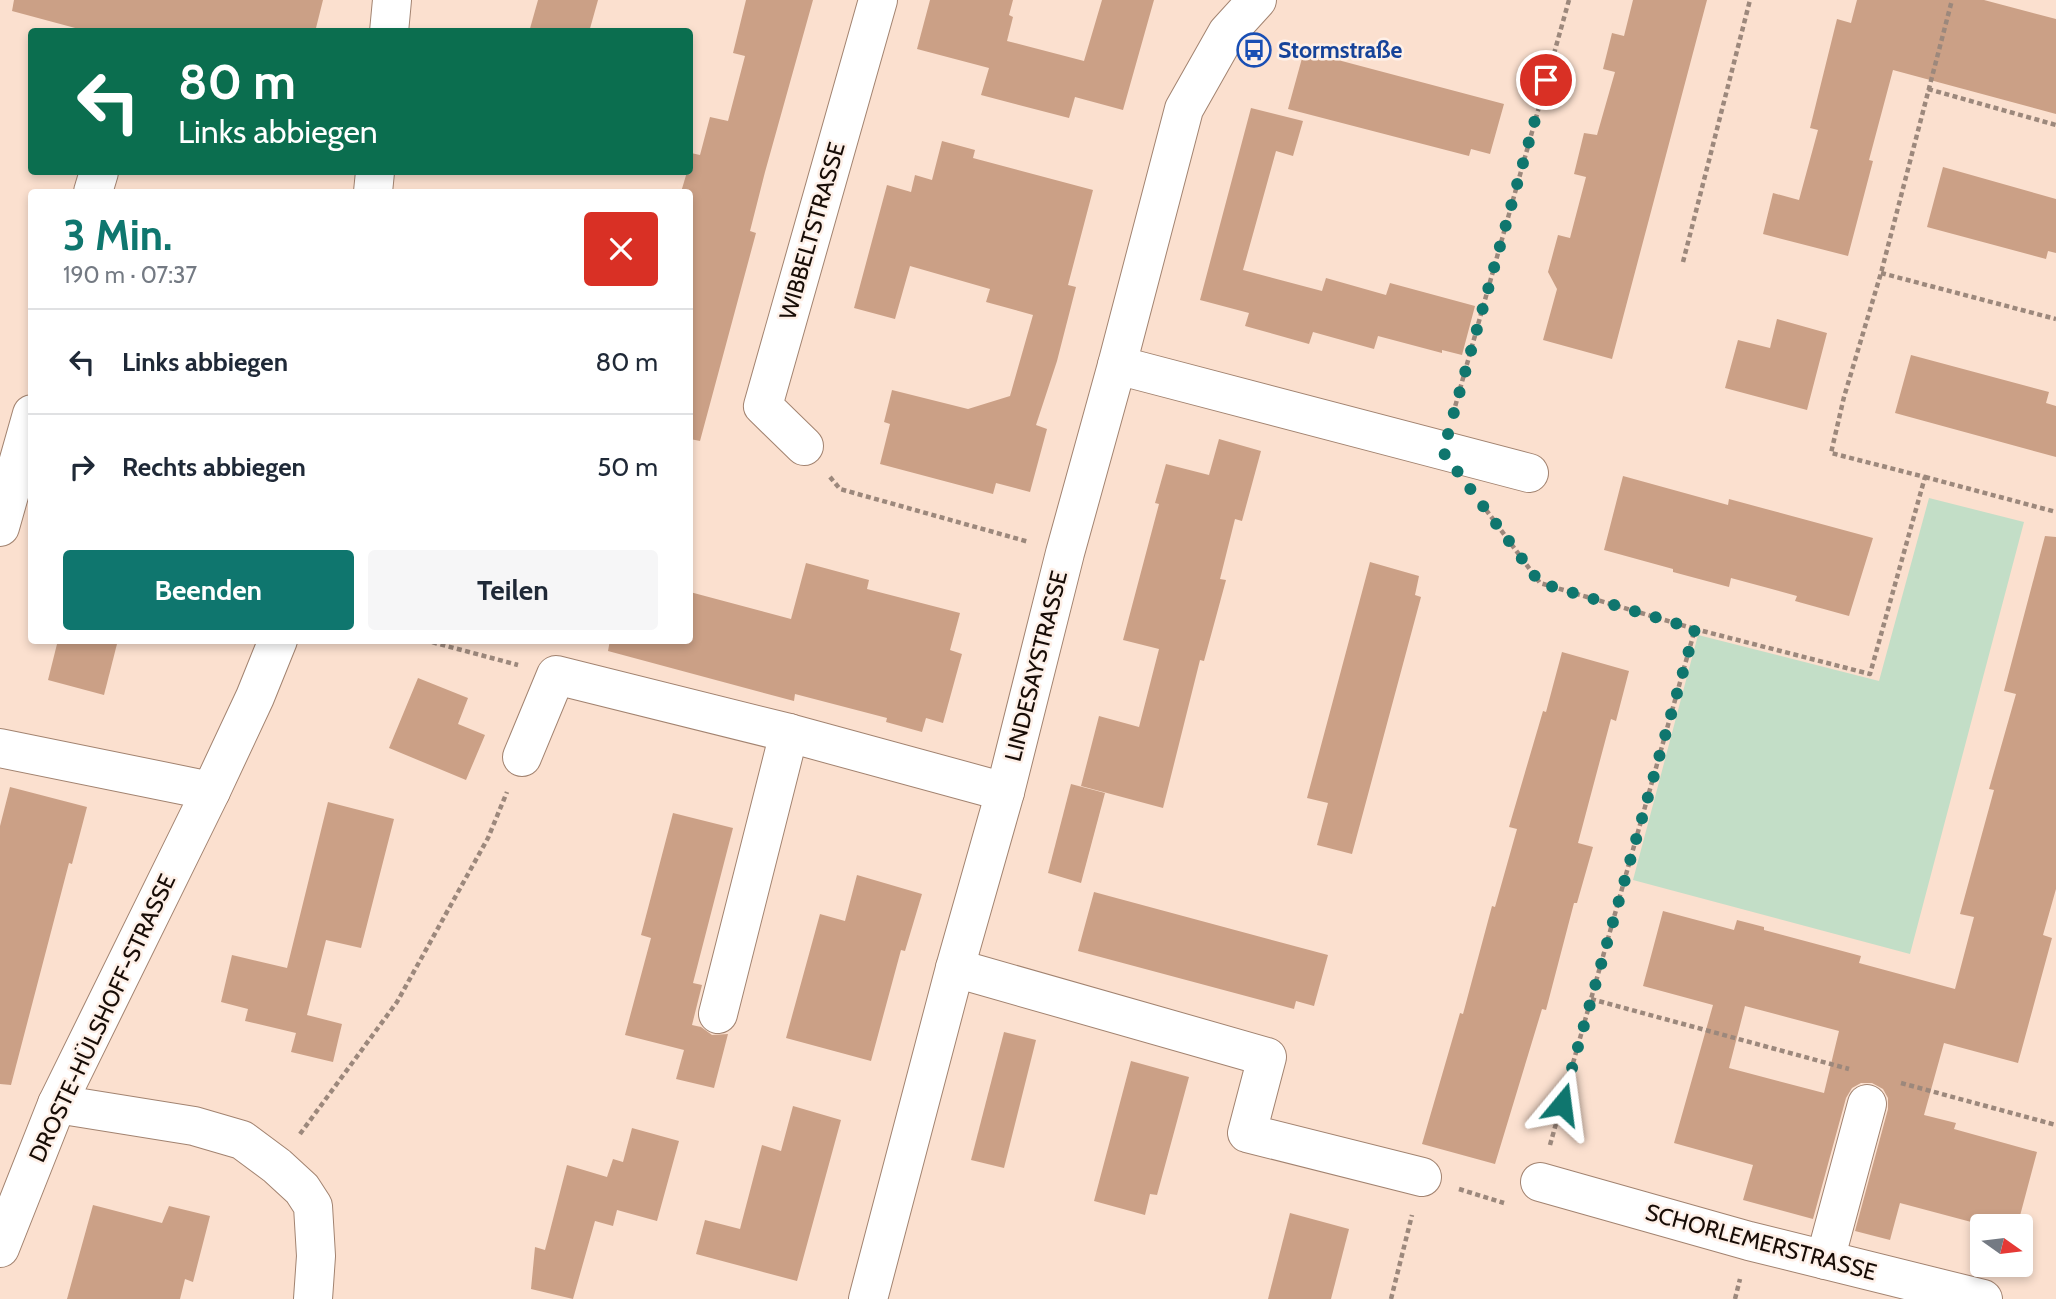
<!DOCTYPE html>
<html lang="de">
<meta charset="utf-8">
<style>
:root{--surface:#fff;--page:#f6f6f7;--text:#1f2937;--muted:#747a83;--line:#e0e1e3;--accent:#0f766e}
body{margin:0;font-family:Cabin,sans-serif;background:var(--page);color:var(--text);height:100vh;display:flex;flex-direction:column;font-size:26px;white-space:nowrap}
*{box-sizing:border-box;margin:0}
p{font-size:23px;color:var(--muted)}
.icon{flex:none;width:38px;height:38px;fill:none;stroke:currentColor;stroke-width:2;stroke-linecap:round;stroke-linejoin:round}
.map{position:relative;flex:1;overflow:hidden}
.side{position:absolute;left:28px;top:189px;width:665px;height:455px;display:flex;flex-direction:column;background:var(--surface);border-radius:7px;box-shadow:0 4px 10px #0003}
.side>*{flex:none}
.top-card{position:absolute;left:28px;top:28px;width:665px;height:147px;border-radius:7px;box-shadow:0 4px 10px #0003;background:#0b6e4f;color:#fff;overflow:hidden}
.needle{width:46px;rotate:104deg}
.tools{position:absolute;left:1970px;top:1214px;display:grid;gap:14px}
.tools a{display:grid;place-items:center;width:63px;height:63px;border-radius:7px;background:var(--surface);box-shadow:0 4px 10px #0003;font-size:35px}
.pin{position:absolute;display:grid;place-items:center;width:60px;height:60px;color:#fff;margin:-30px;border:4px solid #fff;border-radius:50%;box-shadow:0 2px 7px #0007}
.me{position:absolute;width:77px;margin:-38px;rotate:16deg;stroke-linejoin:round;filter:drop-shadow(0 0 5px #0008)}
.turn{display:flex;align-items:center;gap:24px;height:147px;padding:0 35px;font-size:32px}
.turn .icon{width:91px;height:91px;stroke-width:2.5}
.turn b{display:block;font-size:49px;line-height:60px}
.round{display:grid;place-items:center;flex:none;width:74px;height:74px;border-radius:7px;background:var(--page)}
.overview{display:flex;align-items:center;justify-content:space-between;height:119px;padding:0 35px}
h1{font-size:42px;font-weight:800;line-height:52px;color:var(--accent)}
.primary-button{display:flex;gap:14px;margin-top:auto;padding:14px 35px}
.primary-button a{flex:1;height:80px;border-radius:7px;background:var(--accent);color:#fff;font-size:28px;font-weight:800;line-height:80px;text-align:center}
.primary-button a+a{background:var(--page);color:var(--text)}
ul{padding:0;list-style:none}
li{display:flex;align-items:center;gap:21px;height:105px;padding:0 35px;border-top:2px solid var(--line)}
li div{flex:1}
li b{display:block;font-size:26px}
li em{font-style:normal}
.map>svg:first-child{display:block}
</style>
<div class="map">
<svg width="2056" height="1299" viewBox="0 0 2056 1299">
<rect width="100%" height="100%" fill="#fbe0cf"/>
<path fill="#c3dec7" d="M1929 498 2024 522 1910 954 1633 880 1698 635 1879 681Z"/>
<g fill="#cba086" fill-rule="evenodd">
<path d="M14 0H323L315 32H90L12 11Z"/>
<path d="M538 0H598L589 32H529Z"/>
<path d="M746 0H813L765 172 750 231 756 233 700 441 690 439V192H681L687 172H690L691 153 700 155 710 117 728 121 745 56 733 53Z"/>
<path d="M930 0H1013L1009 15 1013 17 1007 41 1084 61 1102 0H1154L1123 110 1075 97 1069 118 981 95 989 68 917 49Z"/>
<path d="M1633 0H1707L1612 359 1543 340 1557 289 1548 272 1558 235 1570 238 1586 177 1574 174 1584 133 1597 135 1615 72 1603 69 1612 33 1624 36Z"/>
<path d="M1857 0H1984L2056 19V114L1893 70 1869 160 1873 161 1848 256 1763 234 1773 193 1799 200 1818 130 1810 128 1837 19 1851 23Z"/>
<path d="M1304 51 1504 104 1490 154 1471 149 1469 156 1288 109Z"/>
<path d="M1251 108 1303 121 1293 156 1276 151 1243 270 1322 291 1326 278 1386 295 1390 283 1475 306 1462 355 1442 350V353L1378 336 1374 349 1313 332 1309 344 1245 326 1249 313 1200 300Z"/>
<path d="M942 141 975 150 973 158 1093 190 1068 285 1076 287 1057 361 1036 425 1047 429 1030 492 996 483 993 494 880 464 890 424 884 422 892 390 968 409 1010 396 1033 315 986 302 990 289 910 266 895 319 854 308 887 185 911 192 915 175 932 180Z"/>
<path d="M1943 167 2056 199V253L2048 251 2046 259 1927 227Z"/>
<path d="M1777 319 1827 333 1807 410 1725 388 1738 340 1770 348Z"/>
<path d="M1911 355 2049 392 2046 403 2056 406V457L1895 413Z"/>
<path d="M1219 439 1261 451 1242 521 1235 519 1220 579 1226 580 1204 661 1200 660 1163 808 1081 786 1099 716 1139 727 1159 649 1123 640 1159 504 1155 503 1166 464 1209 475Z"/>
<path d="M1623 476 1728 505 1729 499 1873 538 1849 616 1795 601 1797 596 1731 578 1729 587 1673 572V569L1604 550Z"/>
<path d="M2045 536 2056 537V889L2043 935 2052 938 2018 1063 1944 1043 1924 1115 1956 1123 1954 1129 2037 1152 2017 1227H1990L1900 1203 1890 1240 1855 1231 1888 1109V1098L1883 1089 1872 1083H1861L1852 1088 1846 1098 1813 1219 1743 1200 1753 1165 1674 1143 1713 1005 1643 986 1663 911 1734 930 1737 920 1764 927V930L1861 956 1859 963 1955 989 1974 917 1960 914 1994 790 1989 789 2016 694 2004 691ZM1745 1006 1839 1031 1824 1093 1729 1068Z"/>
<path d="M1370 562 1419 576 1415 595 1421 597 1352 854 1317 845 1328 803 1307 798Z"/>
<path d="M806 563 869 580 867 589 960 613 950 650 962 654 943 723 926 718 922 732 886 722 887 718 795 694 794 701 608 651 610 640H690V592L791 619Z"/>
<path d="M58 640H118L104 695 48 680Z"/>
<path d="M1562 652 1629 671 1616 721 1611 719 1578 843 1593 847 1577 903H1574L1546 1010 1542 1009 1495 1164 1422 1144 1460 1013 1463 1014 1492 906 1495 907 1517 829 1509 827 1543 711 1546 712Z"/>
<path d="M418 678 468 698 458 724 485 735 466 780 389 748Z"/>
<path d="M1071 784 1105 793 1081 883 1048 873Z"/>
<path d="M10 787 87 807 72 864 69 863 11 1085 0 1084V826Z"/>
<path d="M328 802 394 819 361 948 326 940 307 1015 342 1024 333 1062 291 1052 296 1033 245 1021 248 1009 221 1002 232 955 287 968Z"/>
<path d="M673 813 733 828 693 983 702 985 692 1025 701 1027 712 1035 728 1034 714 1088 676 1079 684 1050 625 1035 651 938 641 935Z"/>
<path d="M857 875 922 894 905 951 901 950 871 1061 786 1038 820 914 845 921Z"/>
<path d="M1094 892 1328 955 1314 1006 1296 1001 1294 1009 1078 951Z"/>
<path d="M1004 1032 1036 1040 1004 1168 971 1160Z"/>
<path d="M1131 1061 1189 1077 1157 1195 1150 1194 1145 1215 1094 1201Z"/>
<path d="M793 1106 841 1120 797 1281 696 1254 705 1220 740 1229 762 1145 781 1151Z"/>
<path d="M632 1128 679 1141 657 1221 617 1210 613 1226 595 1221 573 1299 531 1289 535 1247 545 1250 567 1165 607 1177 613 1159 623 1162Z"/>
<path d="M93 1205 162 1223 169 1206 210 1216 193 1282 185 1279 180 1299H67Z"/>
<path d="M1290 1213 1349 1229 1331 1299H1268Z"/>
</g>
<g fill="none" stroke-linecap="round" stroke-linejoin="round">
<defs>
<g id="minor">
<path d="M389 32 392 0"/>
<path d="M93 192 99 172"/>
<path d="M373 192 375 172"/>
<path d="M1117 365 1529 473"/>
<path d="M804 446 763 406 878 0"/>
<path d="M0 527 32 414"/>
<path d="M0 748 211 791"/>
<path d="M522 757 556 675 789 733 1005 792"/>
<path d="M955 968 1267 1057 1247 1133 1422 1177"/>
<path d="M718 1014 789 733"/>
<path d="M57 1104 194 1126 242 1140 277 1166 302 1189 313 1206 316 1256 313 1299"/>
<path d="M1540 1182 1749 1241 1983 1299"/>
<path d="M0 1248 57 1104 211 791 255 697 278 640"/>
<path d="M1825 1260 1867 1104"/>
<path d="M868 1299 955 968 1005 792 1065 553 1117 365 1184 109 1227 33 1257 0"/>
</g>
</defs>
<use href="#minor" stroke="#a28370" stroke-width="40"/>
<g stroke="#9c887c" stroke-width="4.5" stroke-dasharray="5 3.5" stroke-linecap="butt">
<path d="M1928 89 2056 125"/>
<path d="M1683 262 1750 0"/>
<path d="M1881 273 2056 319"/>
<path d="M1453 414 1569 0"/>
<path d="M830 477 840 489 1029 542"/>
<path d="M1925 477 2056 512"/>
<path d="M1481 503 1540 583 1695 629"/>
<path d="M424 640 518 665"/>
<path d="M1591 999 1849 1069"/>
<path d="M1901 1083 2056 1125"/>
<path d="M300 1134 397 1002 488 838 507 792"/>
<path d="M1550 1145 1695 629 1870 674 1925 477 1831 453 1844 397 1881 273 1952 0"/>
<path d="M1459 1189 1504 1203"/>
<path d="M1391 1299 1412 1215"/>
<path d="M1735 1299 1740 1279"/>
</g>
<use href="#minor" stroke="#fff" stroke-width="38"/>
</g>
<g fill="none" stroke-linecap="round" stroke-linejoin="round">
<path stroke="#0f766e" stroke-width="12" stroke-dasharray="0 21.6" d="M1546 80 1443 452 1540 583 1695 629 1562 1104"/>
</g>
<defs>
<symbol id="bus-ring" viewBox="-11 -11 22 22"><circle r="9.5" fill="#fef0e8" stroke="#1a4fb4" stroke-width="1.5"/><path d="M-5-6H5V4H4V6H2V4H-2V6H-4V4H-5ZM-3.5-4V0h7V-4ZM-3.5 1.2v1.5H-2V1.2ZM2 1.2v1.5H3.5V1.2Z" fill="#1a4fb4"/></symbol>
</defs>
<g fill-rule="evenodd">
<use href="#bus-ring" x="1235" y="31" width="38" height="38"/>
</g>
<g text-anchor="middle" stroke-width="5" stroke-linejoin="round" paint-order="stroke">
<g font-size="23" font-weight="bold" fill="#164399" stroke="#fef0e8" text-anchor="start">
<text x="1278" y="58">Stormstraße</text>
</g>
<g font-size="23" fill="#170c06" stroke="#fef0e8">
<text transform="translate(812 231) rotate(-74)" y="8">WIBBELTSTRASSE</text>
<text transform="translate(1036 666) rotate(-76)" y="8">LINDESAYSTRASSE</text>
<text transform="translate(102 1018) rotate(-65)" y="8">DROSTE-HÜLSHOFF-STRASSE</text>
<text transform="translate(1761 1242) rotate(15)" y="8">SCHORLEMERSTRASSE</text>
</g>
</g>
</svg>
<div class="tools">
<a><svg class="needle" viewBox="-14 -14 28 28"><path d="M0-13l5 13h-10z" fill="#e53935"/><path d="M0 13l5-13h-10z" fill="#747a83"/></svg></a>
</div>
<div class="pin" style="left:1546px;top:80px;background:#d93025"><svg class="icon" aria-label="arrive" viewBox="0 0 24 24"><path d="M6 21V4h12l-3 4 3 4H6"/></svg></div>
<svg class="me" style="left:1562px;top:1104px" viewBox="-20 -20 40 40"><path d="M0-17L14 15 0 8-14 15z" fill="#0f766e" stroke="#fff" stroke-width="4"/></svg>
<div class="top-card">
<div class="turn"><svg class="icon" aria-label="left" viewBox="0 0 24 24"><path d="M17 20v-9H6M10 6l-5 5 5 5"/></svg><div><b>80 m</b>Links abbiegen</div></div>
</div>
<section class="side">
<div class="overview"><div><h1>3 Min.</h1><p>190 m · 07:37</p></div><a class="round" style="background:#d93025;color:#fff"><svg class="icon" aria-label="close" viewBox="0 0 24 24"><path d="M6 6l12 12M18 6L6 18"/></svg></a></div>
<ul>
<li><svg class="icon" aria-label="left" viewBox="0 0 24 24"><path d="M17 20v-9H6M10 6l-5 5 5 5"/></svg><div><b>Links abbiegen</b></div><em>80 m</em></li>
<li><svg class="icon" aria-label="right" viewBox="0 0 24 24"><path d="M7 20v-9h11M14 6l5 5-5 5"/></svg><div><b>Rechts abbiegen</b></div><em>50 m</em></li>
</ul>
<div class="primary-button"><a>Beenden</a><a>Teilen</a></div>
</section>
</div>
